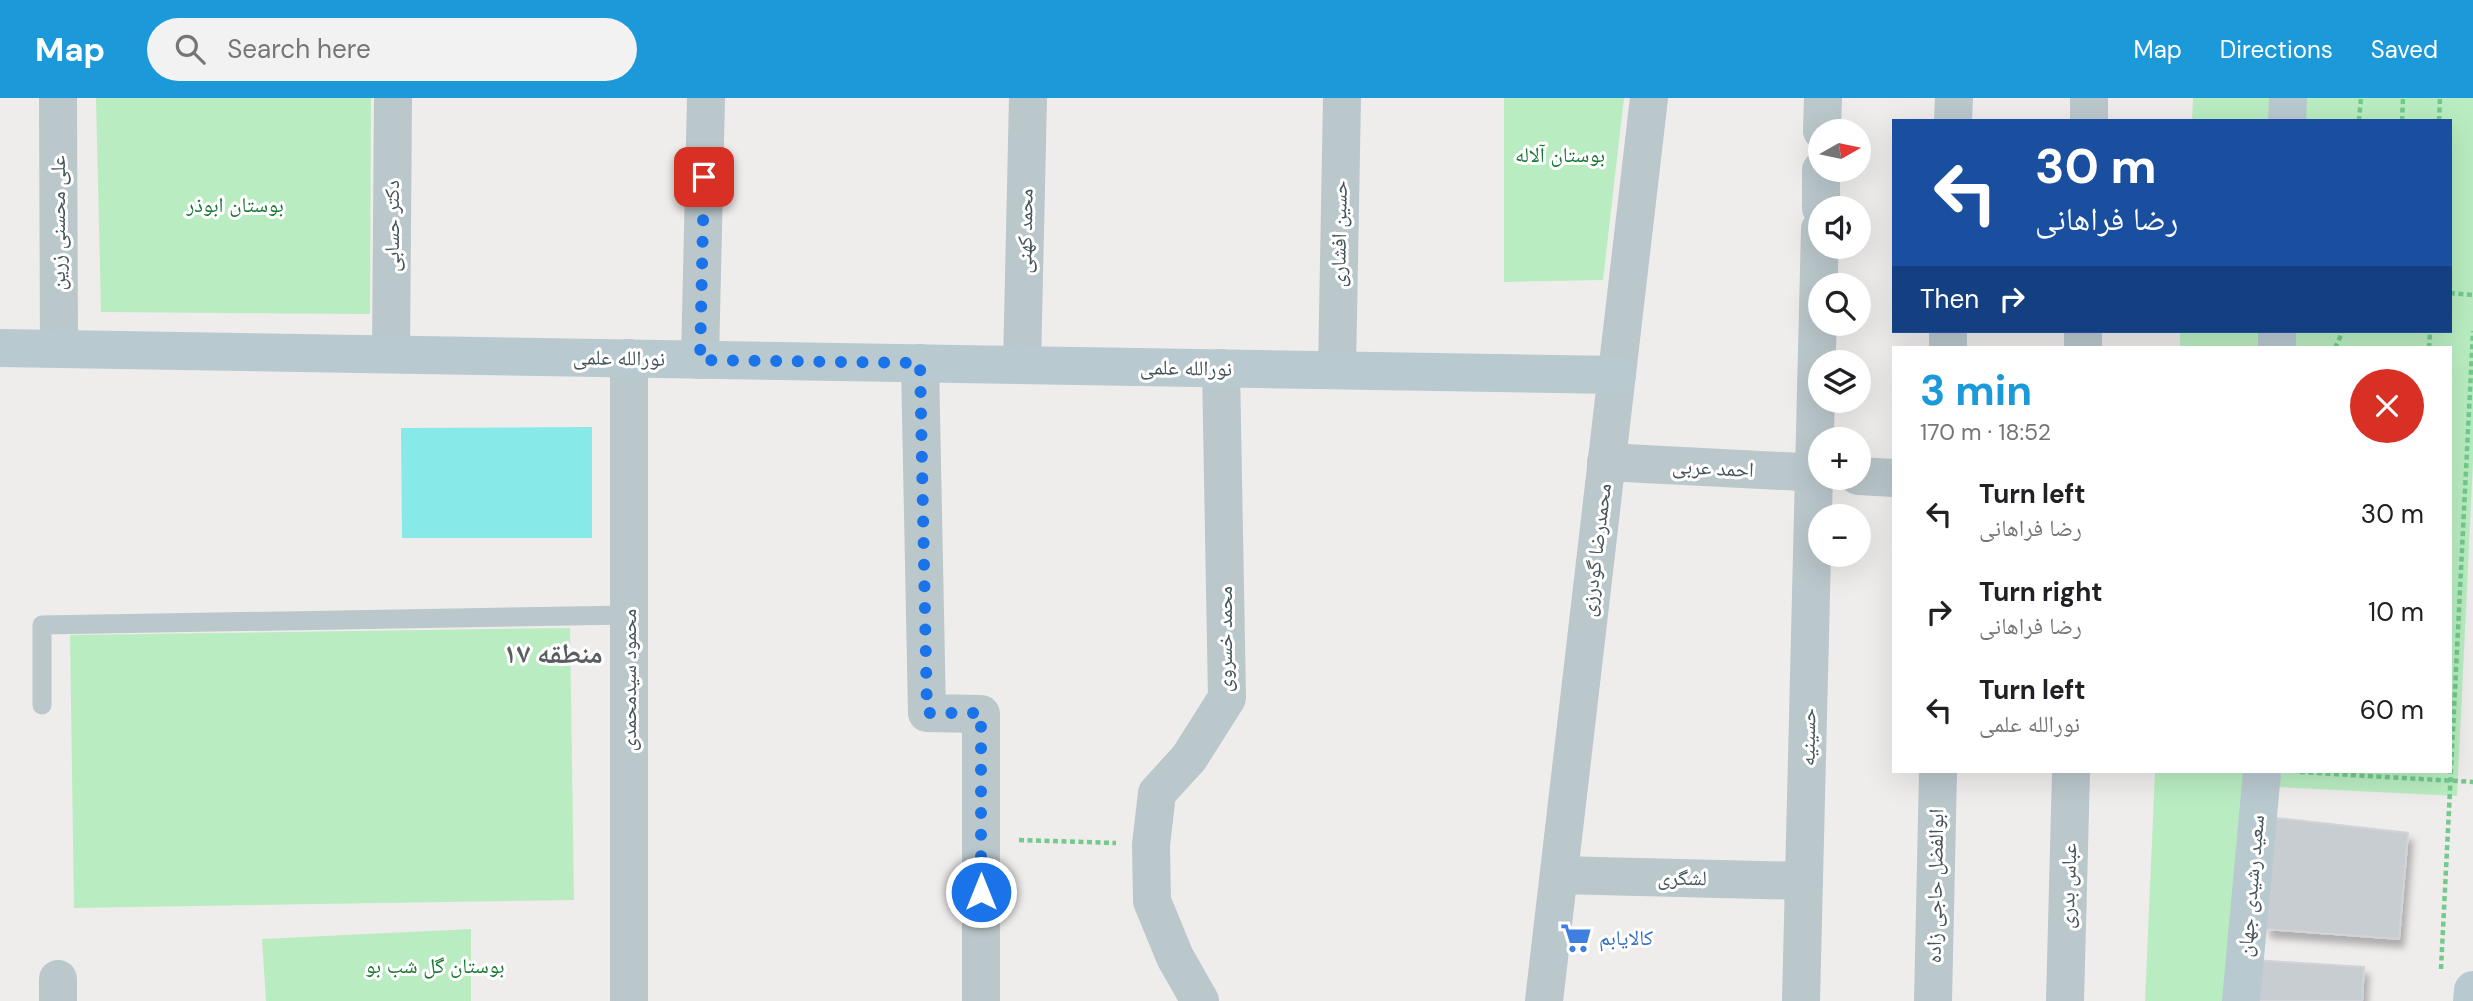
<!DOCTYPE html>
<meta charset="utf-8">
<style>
:root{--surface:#fff;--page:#f2f2f2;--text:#202124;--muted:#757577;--accent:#1b99d9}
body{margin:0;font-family:"DM Sans","Noto Naskh Arabic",sans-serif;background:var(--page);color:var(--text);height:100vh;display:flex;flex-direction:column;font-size:26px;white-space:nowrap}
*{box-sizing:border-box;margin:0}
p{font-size:23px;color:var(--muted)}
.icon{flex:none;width:38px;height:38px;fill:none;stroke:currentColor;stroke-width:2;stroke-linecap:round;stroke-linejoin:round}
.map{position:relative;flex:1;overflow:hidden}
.sheet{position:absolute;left:1892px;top:248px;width:560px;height:427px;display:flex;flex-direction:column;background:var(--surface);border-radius:0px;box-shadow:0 7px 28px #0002}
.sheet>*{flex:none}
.hud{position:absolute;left:1892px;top:21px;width:560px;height:214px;border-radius:0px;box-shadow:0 7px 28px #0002;background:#1a4fa0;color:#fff;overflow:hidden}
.needle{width:46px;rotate:81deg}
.fabs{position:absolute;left:1808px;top:21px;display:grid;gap:14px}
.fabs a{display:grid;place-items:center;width:63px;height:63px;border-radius:50%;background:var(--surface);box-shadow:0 7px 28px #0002;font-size:35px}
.pin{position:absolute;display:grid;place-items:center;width:60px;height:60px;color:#fff;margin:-30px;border-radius:14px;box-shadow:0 4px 10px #0006}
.me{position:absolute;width:77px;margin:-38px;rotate:0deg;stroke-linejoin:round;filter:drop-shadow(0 0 5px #0008)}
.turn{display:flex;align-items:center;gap:24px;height:147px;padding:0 28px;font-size:32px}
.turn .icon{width:91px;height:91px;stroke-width:2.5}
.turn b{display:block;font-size:49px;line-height:60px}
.then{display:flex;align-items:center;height:66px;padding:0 28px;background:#0003;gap:14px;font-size:26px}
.round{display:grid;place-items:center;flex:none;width:74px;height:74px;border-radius:37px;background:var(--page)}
.overview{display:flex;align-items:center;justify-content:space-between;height:119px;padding:0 28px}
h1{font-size:42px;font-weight:700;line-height:52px;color:var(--accent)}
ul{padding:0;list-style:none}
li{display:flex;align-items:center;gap:21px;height:98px;padding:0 28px}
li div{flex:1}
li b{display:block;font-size:26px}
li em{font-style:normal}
header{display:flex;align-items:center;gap:42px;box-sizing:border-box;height:98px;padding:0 35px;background:var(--accent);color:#fff}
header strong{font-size:33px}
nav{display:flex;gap:38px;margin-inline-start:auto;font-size:24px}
.search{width:490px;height:63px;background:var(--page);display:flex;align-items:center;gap:18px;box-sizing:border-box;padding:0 24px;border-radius:38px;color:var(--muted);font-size:26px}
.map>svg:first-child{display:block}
</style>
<header>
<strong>Map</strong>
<div class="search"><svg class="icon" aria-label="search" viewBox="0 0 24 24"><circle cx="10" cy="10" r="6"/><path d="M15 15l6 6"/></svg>Search here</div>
<nav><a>Map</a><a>Directions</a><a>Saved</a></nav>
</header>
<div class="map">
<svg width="2473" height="903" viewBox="0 0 2473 903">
<defs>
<filter id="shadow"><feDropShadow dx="4.5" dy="8" stdDeviation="3.5" flood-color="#0004"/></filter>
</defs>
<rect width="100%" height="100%" fill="#efecec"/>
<g fill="#b9edc1">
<path d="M96 0H371L370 216 101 214Z"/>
<path d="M1504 0H1624L1603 182 1504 184Z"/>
<path d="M2193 0H2276L2275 23H2192Z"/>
<path d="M2296 0H2473V364L2457 698 2277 689V674H2450V250H2289V233H2450V23H2295Z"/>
<path d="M2180 233H2268L2267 250H2180Z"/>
<path d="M570 530 574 802 74 810 70 537Z"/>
<path d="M2155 674H2245L2231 903H2145Z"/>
<path d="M471 831V903H266L262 841Z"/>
</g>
<path fill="#87e9e8" d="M592 329V440H402L401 330Z"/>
<g fill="#c8cdd1" stroke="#d0d4d8" stroke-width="2" filter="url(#shadow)">
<path d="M2268 719 2408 735 2399 841 2266 831Z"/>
<path d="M2253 862 2364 869 2362 903H2251Z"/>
</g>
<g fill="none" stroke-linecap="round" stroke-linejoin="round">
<g stroke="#72ca8b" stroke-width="4.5" stroke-dasharray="5 3.5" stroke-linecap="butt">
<path d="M2359 23 2361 0"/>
<path d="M2402 23 2403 0"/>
<path d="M2439 23 2440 0"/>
<path d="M2450 195 2473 197"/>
<path d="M2335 250 2343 233"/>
<path d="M2429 250 2430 233"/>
<path d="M2300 674 2473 684"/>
<path d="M1019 742 1116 745"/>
<path d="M2441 871 2473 233"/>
</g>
<path stroke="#bac7cb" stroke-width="19" d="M42 607V527L629 517"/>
<g stroke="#bac7cb" stroke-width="38">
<path d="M58 0 59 251"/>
<path d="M1953 23 1954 0"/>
<path d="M2089 23V0"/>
<path d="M1822 33 1823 0"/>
<path d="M1821 110V72"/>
<path d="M1948 250V233"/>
<path d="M2083 250V233"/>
<path d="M391 256 393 0"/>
<path d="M700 262 706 0"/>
<path d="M920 265 927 615 981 616V903"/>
<path d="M1022 267 1028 0"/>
<path d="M1337 272 1342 0"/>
<path d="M1606 364 1820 375"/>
<path d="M1858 378 1894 380"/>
<path d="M1559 777 1804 783"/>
<path d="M58 903V881"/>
<path d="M629 903V260"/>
<path d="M1200 903 1175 859 1152 803 1151 747 1157 695 1189 660 1227 600 1221 270"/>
<path d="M1544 903 1649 0"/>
<path d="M1801 903 1820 131"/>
<path d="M1933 903 1938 674"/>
<path d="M2065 903 2071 674"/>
</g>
<g stroke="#b9c9d0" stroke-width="38">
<path d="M2287 23 2288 0"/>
<path d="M0 250 1617 277"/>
<path d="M2277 250V233"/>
<path d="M2241 903 2262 674"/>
<path d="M2472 903 2473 892"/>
</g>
</g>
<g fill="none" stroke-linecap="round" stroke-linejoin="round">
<path stroke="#1a73e8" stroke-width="12" stroke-dasharray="0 21.6" d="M704 79 700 262 920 265 927 615H981V794"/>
</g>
<defs>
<symbol id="supermarket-bare" viewBox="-9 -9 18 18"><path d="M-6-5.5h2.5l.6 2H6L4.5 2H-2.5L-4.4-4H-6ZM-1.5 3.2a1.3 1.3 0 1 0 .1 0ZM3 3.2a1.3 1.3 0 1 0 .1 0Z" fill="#3f7fe0" stroke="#fff" stroke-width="2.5" paint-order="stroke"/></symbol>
</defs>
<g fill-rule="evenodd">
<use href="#supermarket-bare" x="1554" y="818" width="44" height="44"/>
</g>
<g text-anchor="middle" stroke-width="6" stroke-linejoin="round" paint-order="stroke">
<g font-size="21" fill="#187832" stroke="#fff">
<text x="1560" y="64">بوستان آلاله</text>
<text x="235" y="114">بوستان ابوذر</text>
<text x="435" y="875">بوستان گل شب بو</text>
</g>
<g font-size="21" fill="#455459" stroke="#fff">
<text transform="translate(58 125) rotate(-90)" y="7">علی محسنی زرین</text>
<text transform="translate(392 128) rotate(-90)" y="7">دکتر حسابی</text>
<text transform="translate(1025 133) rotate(-89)" y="7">محمد کهنی</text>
<text transform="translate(1339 136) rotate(-89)" y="7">حسین افشاری</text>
<text transform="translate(619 260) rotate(1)" y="7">نورالله علمی</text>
<text transform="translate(1186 270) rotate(1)" y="7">نورالله علمی</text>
<text transform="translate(1713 370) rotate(3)" y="7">احمد عربی</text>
<text transform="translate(1596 452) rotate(-83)" y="7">محمدرضا گودرزی</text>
<text transform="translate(1225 541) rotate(-90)" y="7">محمد خسروی</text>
<text transform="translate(629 582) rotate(-90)" y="7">محمود سیدمحمدی</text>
<text transform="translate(1808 639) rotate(-89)" y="7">حسینیه</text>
<text transform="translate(1682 780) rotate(1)" y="7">لشگری</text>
<text transform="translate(1935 788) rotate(-89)" y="7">ابوالفضل حاجی زاده</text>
<text transform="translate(2068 788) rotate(-88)" y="7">عباس بدری</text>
<text transform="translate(2251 788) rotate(-85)" y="7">سعید رشیدی جهان</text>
</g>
<g font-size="21" fill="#366cbe" stroke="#fff" text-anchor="start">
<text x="1599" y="847">کالایابم</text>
</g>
<g font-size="28" font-weight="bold" fill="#595e61" stroke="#fff">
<text x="553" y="565">منطقه ۱۷</text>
</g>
</g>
</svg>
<div class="fabs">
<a><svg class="needle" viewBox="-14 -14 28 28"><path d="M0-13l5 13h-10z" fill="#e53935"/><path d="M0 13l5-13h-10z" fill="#757577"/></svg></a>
<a><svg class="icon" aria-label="sound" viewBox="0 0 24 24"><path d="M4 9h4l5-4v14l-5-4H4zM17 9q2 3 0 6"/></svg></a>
<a><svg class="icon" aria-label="search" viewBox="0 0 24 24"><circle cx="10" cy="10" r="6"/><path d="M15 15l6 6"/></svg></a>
<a><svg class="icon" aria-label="layers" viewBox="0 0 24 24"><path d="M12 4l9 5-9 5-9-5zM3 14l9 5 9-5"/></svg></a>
<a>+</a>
<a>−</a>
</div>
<div class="pin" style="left:704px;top:79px;background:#d93025"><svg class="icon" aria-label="arrive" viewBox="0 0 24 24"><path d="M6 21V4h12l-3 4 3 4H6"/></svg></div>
<svg class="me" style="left:981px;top:794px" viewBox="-20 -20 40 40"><circle r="17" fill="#1a73e8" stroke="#fff" stroke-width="3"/><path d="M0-11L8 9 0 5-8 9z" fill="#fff"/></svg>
<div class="hud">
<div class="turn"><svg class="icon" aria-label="left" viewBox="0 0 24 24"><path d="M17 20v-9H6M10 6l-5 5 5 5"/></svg><div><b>30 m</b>رضا فراهانی</div></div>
<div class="then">Then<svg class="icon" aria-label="right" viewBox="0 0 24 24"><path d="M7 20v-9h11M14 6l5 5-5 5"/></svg></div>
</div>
<section class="sheet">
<div class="overview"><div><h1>3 min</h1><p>170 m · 18:52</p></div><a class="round" style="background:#d93025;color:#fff"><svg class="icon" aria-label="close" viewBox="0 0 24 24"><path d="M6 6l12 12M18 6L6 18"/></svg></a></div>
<ul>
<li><svg class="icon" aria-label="left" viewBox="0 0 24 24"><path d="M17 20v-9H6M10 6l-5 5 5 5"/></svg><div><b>Turn left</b><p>رضا فراهانی</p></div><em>30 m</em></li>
<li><svg class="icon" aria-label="right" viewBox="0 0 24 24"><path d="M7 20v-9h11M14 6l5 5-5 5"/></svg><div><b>Turn right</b><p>رضا فراهانی</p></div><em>10 m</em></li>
<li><svg class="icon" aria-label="left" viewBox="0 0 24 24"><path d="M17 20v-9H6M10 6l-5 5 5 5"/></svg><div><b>Turn left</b><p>نورالله علمی</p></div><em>60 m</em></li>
</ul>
</section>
</div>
